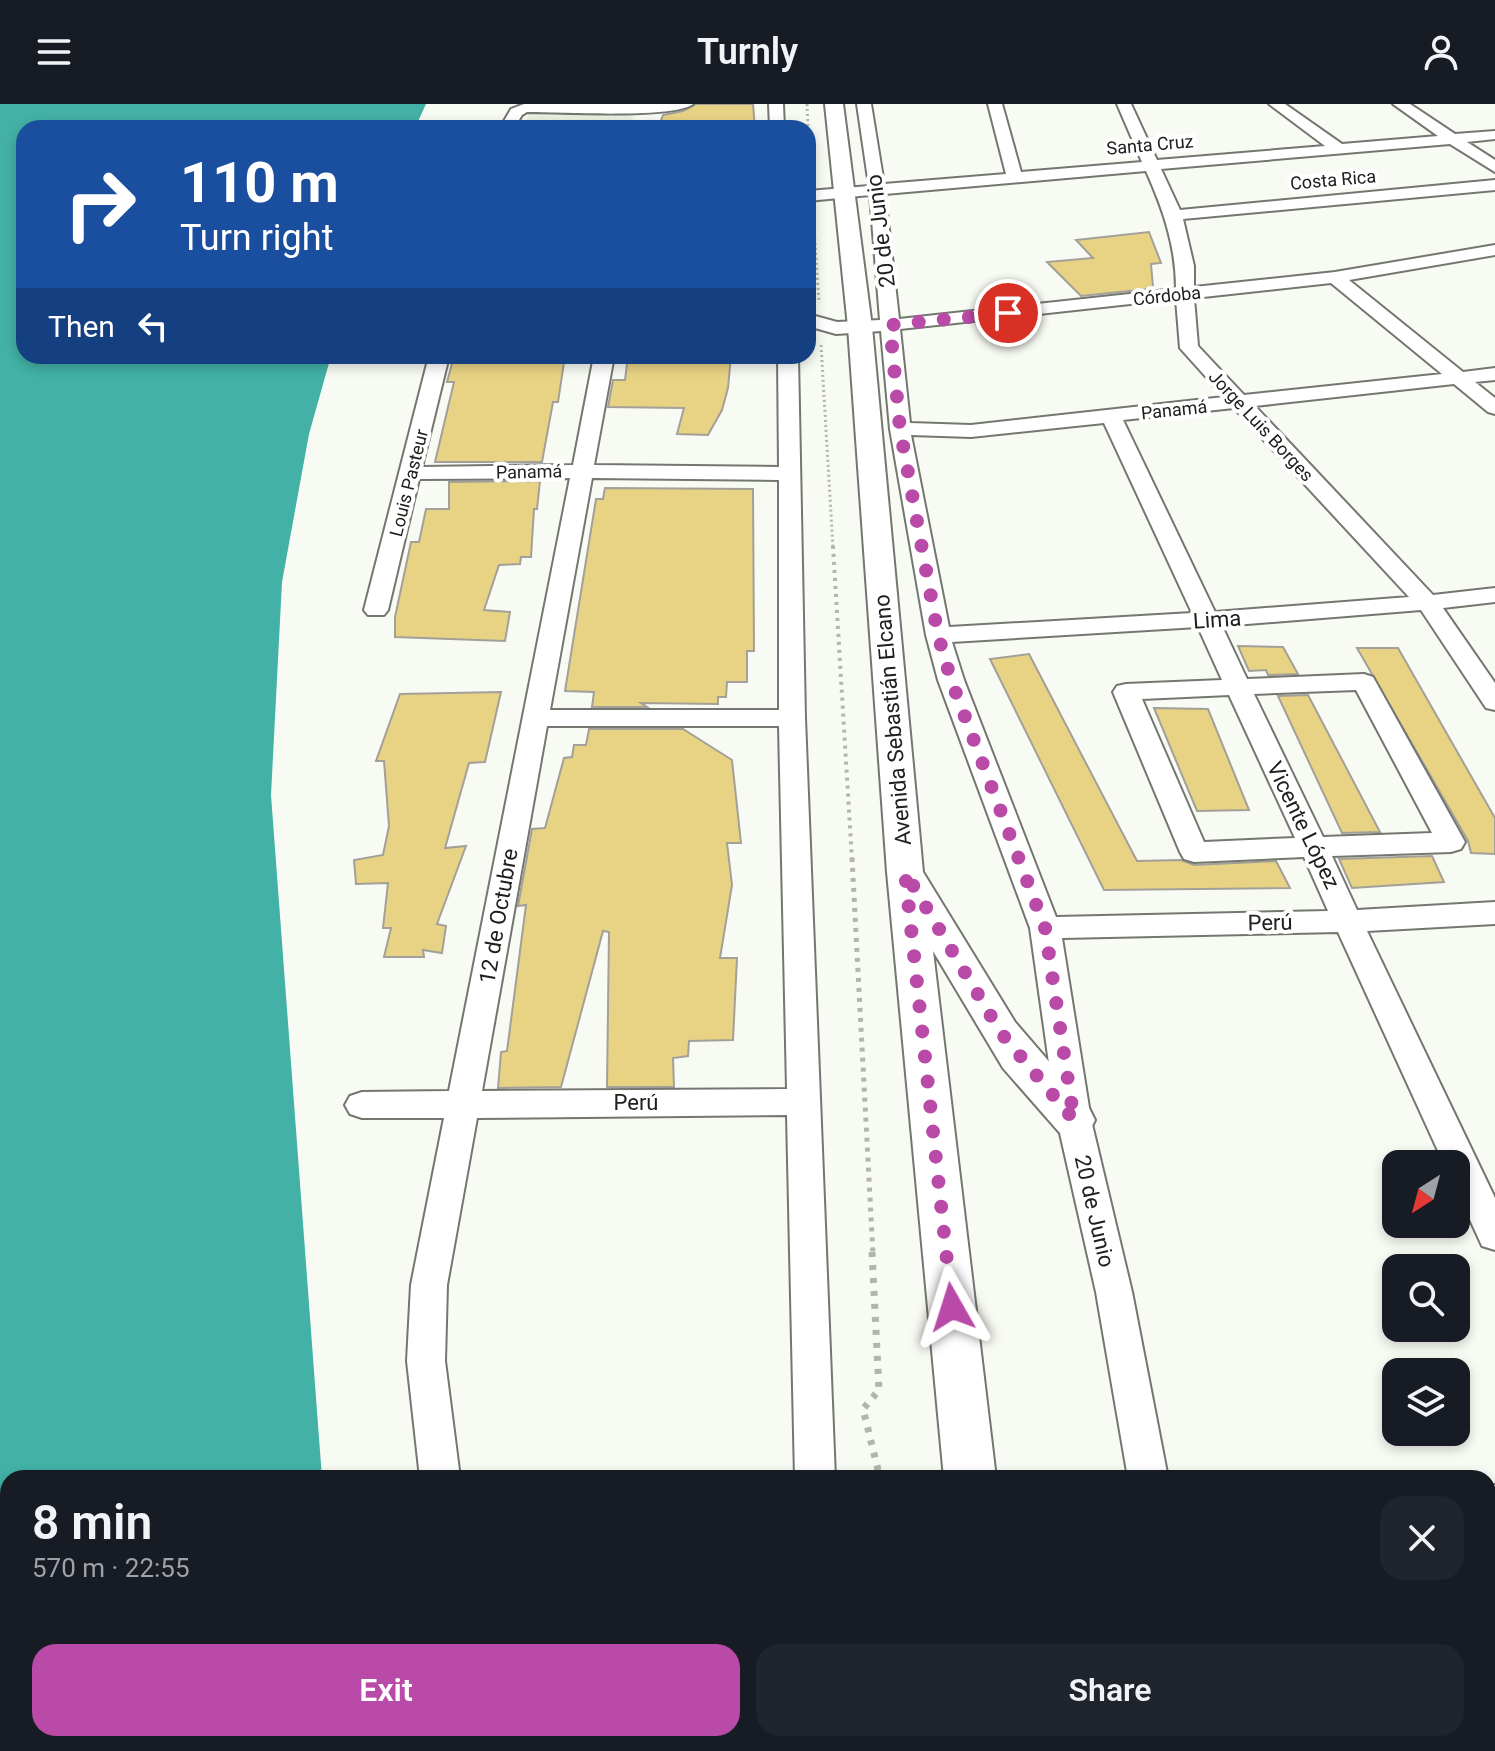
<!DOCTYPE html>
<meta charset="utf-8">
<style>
:root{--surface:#171b24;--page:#20242c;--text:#f1f3f6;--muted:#9ea1a6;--accent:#b94aa7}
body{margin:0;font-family:Roboto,sans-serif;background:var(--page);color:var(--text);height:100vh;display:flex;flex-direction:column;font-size:30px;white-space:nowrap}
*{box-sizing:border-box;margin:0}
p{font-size:26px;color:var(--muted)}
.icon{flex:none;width:44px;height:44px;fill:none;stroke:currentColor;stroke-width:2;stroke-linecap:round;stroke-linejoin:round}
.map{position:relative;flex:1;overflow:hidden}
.details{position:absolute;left:0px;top:1366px;width:1496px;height:282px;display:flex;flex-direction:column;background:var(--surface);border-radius:24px 24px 0 0;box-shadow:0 4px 12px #0003}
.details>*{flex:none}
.guide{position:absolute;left:16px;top:16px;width:800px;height:244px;border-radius:24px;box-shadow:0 4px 12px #0003;background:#1a4fa0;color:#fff;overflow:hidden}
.needle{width:52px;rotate:216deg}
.fabs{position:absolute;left:1382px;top:1046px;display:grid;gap:16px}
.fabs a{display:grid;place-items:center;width:88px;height:88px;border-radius:16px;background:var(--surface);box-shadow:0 4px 12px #0003;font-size:40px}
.pin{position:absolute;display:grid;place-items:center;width:68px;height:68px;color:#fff;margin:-34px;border:4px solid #fff;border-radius:50%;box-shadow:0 2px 8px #0007}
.me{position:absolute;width:88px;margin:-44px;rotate:354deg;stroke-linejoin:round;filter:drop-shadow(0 0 6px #0008)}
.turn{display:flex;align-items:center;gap:28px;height:168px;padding:0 32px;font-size:36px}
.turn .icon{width:104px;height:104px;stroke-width:2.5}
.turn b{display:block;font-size:56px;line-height:68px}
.then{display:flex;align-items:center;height:76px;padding:0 32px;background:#0003;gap:16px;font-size:30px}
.round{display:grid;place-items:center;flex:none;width:84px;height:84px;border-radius:24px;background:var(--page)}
.overview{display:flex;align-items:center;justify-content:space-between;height:136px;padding:0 32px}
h1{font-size:48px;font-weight:600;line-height:60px}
.primary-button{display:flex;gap:16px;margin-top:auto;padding:16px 32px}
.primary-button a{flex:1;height:92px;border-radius:24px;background:var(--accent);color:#fff;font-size:32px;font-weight:600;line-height:92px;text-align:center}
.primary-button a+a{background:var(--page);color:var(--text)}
header{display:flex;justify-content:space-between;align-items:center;height:104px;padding:0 32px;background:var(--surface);font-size:36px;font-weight:600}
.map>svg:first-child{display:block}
</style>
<header><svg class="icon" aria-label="menu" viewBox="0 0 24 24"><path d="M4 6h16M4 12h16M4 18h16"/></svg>Turnly<svg class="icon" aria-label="person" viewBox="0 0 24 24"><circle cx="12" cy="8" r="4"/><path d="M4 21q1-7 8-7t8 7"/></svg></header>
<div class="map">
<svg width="1495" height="1647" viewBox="0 0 1495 1647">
<rect width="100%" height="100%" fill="#f8fbf3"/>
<g fill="#ebf1e1">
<path d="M529 10H633L632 24H523Z"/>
<path d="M1495 1439V1647H1255L1254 1640H1488V1440Z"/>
</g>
<path fill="#43b1a6" d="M0 0H426L415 24H24V252H331L309 330 282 478 271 691 322 1374H8V1640H347L348 1647H0Z"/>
<g fill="#e8d385" stroke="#a2a098" stroke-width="2">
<path d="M696 0H753L755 24H658L663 11 683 7Z"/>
<path d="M1149 128 1161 159 1151 160 1153 183 1149 185 1081 192 1047 158 1093 154 1076 136Z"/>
<path d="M454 252H565L558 298H553L542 358H435L454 278H447Z"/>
<path d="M628 252H731L728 284 722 306 708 331 677 330 684 304 608 303 613 276H625Z"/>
<path d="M540 377 537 405H534L531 453H521L520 460 499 461 484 506 510 508 505 537 395 533V513L411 438H419L426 405H449V378Z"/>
<path d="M605 384 753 385 754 547H747V578H727L726 593H718V600L641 599 647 603H592L594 588 565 587 596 395H603Z"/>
<path d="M1238 542 1283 543 1298 570 1268 571 1266 566 1249 567Z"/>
<path d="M1357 544H1398L1495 714V750L1471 749 1468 737Z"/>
<path d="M1029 550 1137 757 1181 756 1194 761 1276 757 1290 784 1104 786 990 555Z"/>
<path d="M501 588 485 658 469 659 445 744 466 742 437 820 446 822 442 849 423 846 424 853H384L391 824H383L388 779 356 780 354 756 383 751 389 722 384 657H376L400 590Z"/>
<path d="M1308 591 1380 728 1342 729 1278 592Z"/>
<path d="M1154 604 1208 605 1249 706 1197 707Z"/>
<path d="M589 625H683L732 656 741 739H727L732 781 720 854H737L733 936 689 937 688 952 673 954 674 983H607L609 828 603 827 561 983 498 984 501 948 507 947 526 801 518 802 532 725 545 724 564 654 572 653 574 641H586Z"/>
<path d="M1432 752 1444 778 1352 784 1339 755Z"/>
</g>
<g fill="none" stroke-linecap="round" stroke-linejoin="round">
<defs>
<g id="minor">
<path d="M524 0H693C674 15 558 8 527 8L522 11 514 24H500L511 5Z"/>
<path d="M769 0H783L784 24H770Z"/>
<path d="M857 0H871L884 80 1006 70 988 0H1002L1021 68 1142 58 1117 0H1131L1157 56 1325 42 1269 0H1285L1342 40 1438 32 1393 0H1410L1455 30 1495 27V35L1467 38 1495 56V68L1450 40 1161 65 1180 106 1495 76V86L1183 115 1194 162V183L1335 168 1495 141V151L1349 176 1463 268 1495 264V276L1475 278 1495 294V310L1488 308 1454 280 1255 302 1433 491 1495 484V498L1443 504 1495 579V606L1486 604 1421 506 1222 522 1247 575 1364 570 1373 573 1465 738 1461 745 1451 748 1332 752 1357 806 1495 798V820L1367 827 1495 1094V1146L1482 1142 1456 1085V1060H1444L1338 828 1062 834 1091 1016 1132 1188 1168 1374H1128L1096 1188 1057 1016 1030 824 938 576 926 531 890 325 881 227 836 230 808 222V210L837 218 880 216 870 91 808 97V87L869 82ZM1146 67C1163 105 1176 142 1176 185L899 215 885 90ZM1331 179 1442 270 1244 291 1198 242 1194 194ZM1176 195 1180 244 1224 293 971 321 910 319 900 225ZM1234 304 1409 493 1215 508 1123 316ZM1104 319 1192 509 949 523 911 331 971 333ZM1198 523 1222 576 1126 580 1117 582 1113 588 1180 748 1184 755 1194 758 1304 753 1328 807 1056 813 964 576 952 538ZM1356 586 1432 729 1323 733 1254 590ZM1229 591 1295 734 1204 738 1142 595Z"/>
<path d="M429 252H449L422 363 573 361 594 252H614L594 361 779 363 778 252H798L805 614 835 1374H795L787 1011 477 1014 447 1181 445 1257 460 1374H420L407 1257 411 1181 444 1014H362L350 1010 345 1001 350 992 362 988 449 987 570 374 419 375 388 506 384 511H368L364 506ZM592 374 779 376V606H550ZM547 622H779L787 985 482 987Z"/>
<path d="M1495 1381V1421L1488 1423V1383Z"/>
<path d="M463 1640H509L511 1647H465Z"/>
<rect x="805" y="1640" width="46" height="7"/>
<path d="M1180 1640H1226L1228 1647H1182Z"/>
</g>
<g id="major">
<path d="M825 0H843L872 223 923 768 1015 918 1089 1004 1095 1016 1089 1028 1074 1033 1059 1028 1003 964 933 847 996 1374H944L887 768 848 223Z"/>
<path d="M929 1640H987L986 1647H928Z"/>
<path d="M988 1640H1046L1047 1647H989Z"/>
</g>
</defs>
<use href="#minor" stroke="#74776f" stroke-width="4"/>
<use href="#major" stroke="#74776f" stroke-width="4"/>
<g stroke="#b2b4ae" stroke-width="3" stroke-dasharray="2 3" stroke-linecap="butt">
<path d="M807 0 808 24"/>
<path d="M808 24 811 75"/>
<path d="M813 109 819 199"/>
<path d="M821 241 833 444"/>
</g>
<path stroke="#b2b4ae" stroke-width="4" stroke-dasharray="3 5" stroke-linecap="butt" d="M833 442 852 756"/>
<path stroke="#b2b4ae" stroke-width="5" stroke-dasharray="4 6" stroke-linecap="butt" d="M852 754 873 1150"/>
<g stroke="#b2b4ae" stroke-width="7" stroke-dasharray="5 8" stroke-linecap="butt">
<path d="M872 1148 879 1286 863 1305 880 1374"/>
<path d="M888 1647 889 1640"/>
</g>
<use href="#minor" fill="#fff" fill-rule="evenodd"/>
<use href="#major" fill="#fff" fill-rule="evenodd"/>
</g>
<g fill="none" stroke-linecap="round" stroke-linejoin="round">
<path stroke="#b94aa7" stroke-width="14" stroke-dasharray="0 25.2" d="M952 1203 905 768 1001 929 1074 1016 1045 824 951 576 938 531 900 325 890 221 1008 209"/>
</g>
<g text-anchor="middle" stroke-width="8" stroke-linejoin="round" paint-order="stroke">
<g font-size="18" fill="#20211e" stroke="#fff">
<text transform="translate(1150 41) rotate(-5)" y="6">Santa Cruz</text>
<text transform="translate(1333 76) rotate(-5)" y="6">Costa Rica</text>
<text transform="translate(1167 192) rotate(-6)" y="6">Córdoba</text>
<text transform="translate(1174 306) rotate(-6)" y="6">Panamá</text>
<text transform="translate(1261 322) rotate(47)" y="6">Jorge Luis Borges</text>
<text transform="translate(529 368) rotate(-1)" y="6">Panamá</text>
<text transform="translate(409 379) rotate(-76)" y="6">Louis Pasteur</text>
</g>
<g font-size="22" fill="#20211e" stroke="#fff">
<text transform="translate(880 127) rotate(-97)" y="8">20 de Junio</text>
<text transform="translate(1217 515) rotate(-4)" y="8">Lima</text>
<text transform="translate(892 616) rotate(-95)" y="8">Avenida Sebastián Elcano</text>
<text transform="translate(1304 721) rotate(64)" y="8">Vicente López</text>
<text transform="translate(498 812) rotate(-80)" y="8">12 de Octubre</text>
<text transform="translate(1270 818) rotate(-1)" y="8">Perú</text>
<text x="636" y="1006">Perú</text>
<text transform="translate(1095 1107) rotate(77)" y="8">20 de Junio</text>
</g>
</g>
</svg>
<div class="fabs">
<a><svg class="needle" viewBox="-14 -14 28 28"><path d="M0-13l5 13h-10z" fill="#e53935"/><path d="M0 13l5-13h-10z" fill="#9ea1a6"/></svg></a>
<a><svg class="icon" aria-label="search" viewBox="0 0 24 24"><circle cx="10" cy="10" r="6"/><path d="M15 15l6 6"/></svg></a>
<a><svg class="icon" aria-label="layers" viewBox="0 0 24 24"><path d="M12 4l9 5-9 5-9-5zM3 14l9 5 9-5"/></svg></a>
</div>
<div class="pin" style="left:1008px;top:209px;background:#d93025"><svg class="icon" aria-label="arrive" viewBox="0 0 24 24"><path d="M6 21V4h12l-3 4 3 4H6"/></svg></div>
<svg class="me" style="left:952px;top:1203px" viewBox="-20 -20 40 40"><path d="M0-17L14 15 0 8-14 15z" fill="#b94aa7" stroke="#fff" stroke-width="4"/></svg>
<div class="guide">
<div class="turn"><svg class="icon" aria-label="right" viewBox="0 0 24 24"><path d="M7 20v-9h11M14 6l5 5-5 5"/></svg><div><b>110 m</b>Turn right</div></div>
<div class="then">Then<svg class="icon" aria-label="left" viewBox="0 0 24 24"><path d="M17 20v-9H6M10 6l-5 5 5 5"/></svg></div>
</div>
<section class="details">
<div class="overview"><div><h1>8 min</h1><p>570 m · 22:55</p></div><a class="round"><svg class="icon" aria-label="close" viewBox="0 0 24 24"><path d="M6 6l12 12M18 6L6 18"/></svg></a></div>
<div class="primary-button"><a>Exit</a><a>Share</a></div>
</section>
</div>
